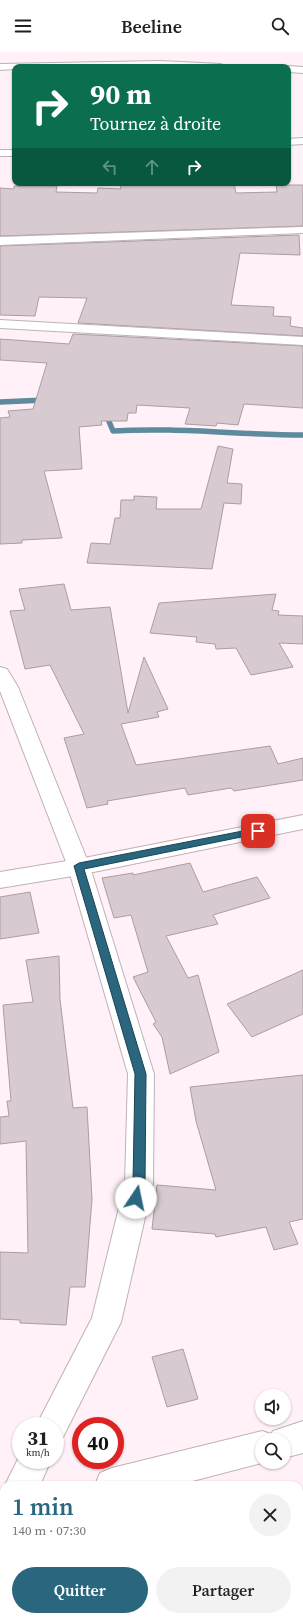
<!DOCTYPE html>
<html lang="fr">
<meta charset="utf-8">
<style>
:root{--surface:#fff;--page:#f2f2f2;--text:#202124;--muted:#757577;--accent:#2a677e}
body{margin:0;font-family:"Source Serif 4",serif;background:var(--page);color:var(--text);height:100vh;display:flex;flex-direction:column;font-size:15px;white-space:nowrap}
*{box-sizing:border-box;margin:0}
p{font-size:13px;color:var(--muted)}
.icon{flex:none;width:22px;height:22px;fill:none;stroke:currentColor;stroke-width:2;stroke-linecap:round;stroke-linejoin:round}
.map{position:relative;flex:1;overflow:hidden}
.panel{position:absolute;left:0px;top:1429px;width:303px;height:140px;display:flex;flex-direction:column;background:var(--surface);border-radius:12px 12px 0 0;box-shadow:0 1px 3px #0004}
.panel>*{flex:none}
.top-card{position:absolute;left:12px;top:12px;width:279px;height:122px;border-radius:8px;box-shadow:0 1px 3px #0004;background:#0b6e4f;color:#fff;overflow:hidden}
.tools{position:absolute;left:255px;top:1337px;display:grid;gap:8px}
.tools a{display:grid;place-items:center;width:36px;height:36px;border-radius:50%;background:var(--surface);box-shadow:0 1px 3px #0004;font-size:20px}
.speed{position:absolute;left:12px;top:1365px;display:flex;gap:8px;font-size:20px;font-weight:700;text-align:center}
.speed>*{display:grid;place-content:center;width:52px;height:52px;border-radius:50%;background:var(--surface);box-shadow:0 1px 3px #0004;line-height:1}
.speed small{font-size:10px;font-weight:400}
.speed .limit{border:6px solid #d22;background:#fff;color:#111}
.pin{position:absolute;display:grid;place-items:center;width:34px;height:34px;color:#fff;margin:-17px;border-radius:8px;box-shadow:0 2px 6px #0006}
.me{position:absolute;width:44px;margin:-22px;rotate:11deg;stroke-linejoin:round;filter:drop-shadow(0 0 3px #0008)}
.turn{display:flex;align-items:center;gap:14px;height:84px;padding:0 12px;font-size:18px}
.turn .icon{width:52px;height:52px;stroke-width:2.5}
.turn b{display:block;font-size:28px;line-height:34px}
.lanes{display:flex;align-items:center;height:38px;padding:0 12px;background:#0003;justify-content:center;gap:20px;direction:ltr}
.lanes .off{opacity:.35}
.round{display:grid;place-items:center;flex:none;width:42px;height:42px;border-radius:21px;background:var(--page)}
.summary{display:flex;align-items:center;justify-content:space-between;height:68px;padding:0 12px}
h1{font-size:24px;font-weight:600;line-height:30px;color:var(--accent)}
.primary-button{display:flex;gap:8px;margin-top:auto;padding:8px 12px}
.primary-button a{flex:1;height:46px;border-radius:24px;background:var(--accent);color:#fff;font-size:16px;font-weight:600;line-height:46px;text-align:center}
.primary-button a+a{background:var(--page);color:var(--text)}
header{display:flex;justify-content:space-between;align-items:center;height:52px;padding:0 12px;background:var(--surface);font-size:18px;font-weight:600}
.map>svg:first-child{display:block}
</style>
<header><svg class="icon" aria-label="menu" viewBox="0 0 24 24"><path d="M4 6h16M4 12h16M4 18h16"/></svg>Beeline<svg class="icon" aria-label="search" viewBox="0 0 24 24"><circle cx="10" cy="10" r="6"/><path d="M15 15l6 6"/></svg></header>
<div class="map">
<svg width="303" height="1569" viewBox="0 0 303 1569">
<rect width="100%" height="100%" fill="#fff1f7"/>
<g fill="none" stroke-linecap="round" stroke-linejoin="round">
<g stroke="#5d8a9d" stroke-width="5.5">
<path d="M0 350 45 348"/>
<path d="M105 360 113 379C176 375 240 383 303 383"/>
</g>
</g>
<g fill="#d7cad0" stroke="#aa9da3">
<path d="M138 131H234L236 141 277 140 276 133H303V174L0 184V136L14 137V134H57L56 140 97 141 98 136 121 137 120 133 138 132Z"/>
<path d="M299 183 300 203 240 201 231 253 274 255 273 264 291 265 290 274 303 276V284L78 271 87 246 39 245 35 264 0 263V194Z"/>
<path d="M73 282 303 294V356L244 352 238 373 217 371 216 374 185 372 190 356 137 353 136 361H128L127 369H101L102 373 79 375 82 417 44 419 62 486 22 488V491L0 492V366L10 365 8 359 33 357 47 311 0 308V287L69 292Z"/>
<path d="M218 394 233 397 227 431 242 432 241 452 224 451 212 517 87 511 91 491 110 492 115 466H120L121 448H134V444L157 445 156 457H201Z"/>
<path d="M64 532 71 558 110 555 128 661 144 605 168 657 157 660 159 665 121 672 136 713 270 694 278 712 303 706V728L234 739 231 736 188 743 185 736 107 749 108 752 87 756 64 686 84 682 50 613 25 617 10 559 25 558 19 537Z"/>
<path d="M276 542 272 558 279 559 278 563 303 564V592L279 591 293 615 251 623 236 596 216 597 215 592 196 590 197 585 150 581 159 551Z"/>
<path d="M190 811 203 840 257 825 270 846 213 863 218 872 166 884 188 926 198 923 219 1000 170 1022 162 985 153 972 156 970 133 925 148 920 131 863 114 866 102 826 133 821V823Z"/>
<path d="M30 840 39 881 0 887V845Z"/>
<path d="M59 904 60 947 73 1056 87 1055 92 1147 85 1235H70L66 1273 20 1271V1268L0 1267V1200L28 1201 26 1089 0 1092V1065L9 1064 7 1049H11L3 953 33 950 26 908Z"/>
<path d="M303 918V962L252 985 227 952Z"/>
<path d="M303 1023V1167L289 1170 298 1192 274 1198 266 1175 216 1185 215 1182 152 1177 157 1133 216 1138 196 1069 190 1035Z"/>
<path d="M183 1297 198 1347 167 1355 152 1305Z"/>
</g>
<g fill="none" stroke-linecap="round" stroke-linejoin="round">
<defs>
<g id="minor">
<path d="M160 9 221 12 225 15H15V17L0 18V12Z"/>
<path d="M288 14 303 15V21L288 20V15H285Z"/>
<path d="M303 86V92L288 93V87Z"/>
<rect x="0" y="98" width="15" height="6"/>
<path d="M303 175V181L0 193V185Z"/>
<path d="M0 268 303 285V293L0 276Z"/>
<path d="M303 763V777L79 823 0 836V820L79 807Z"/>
<path d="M303 1369V1401L284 1406V1388H262V1410H265L262 1411 177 1433H95L100 1421 112 1416 262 1379 271 1382 273 1379Z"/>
<path d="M4 1443V1477L0 1478V1444Z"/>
</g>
<g id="tertiary">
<path d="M0 615 7 617 18 635 90 815 154 1022 153 1131 121 1270 63 1385 55 1389V1374H36L92 1266 125 1131 128 1022 68 815 0 639Z"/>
<path d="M21 1401V1408H51L40 1433H5Z"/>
</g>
</defs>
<use href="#minor" stroke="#beb1b7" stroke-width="2"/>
<use href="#tertiary" stroke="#beb1b7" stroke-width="2"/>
<use href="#minor" fill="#fff" fill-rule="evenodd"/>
<use href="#tertiary" fill="#fff" fill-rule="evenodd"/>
</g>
<path fill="#2a677e" stroke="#1b4352" d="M258 776 261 777 263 779 261 781 84 817 146 1022 145 1131 140 1150 136 1152 131 1150 130 1146 133 1131 135 1022 74 814 79 811Z"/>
</svg>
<div class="tools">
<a><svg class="icon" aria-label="sound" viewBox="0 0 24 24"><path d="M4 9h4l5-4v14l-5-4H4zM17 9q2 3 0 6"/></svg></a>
<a><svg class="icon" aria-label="search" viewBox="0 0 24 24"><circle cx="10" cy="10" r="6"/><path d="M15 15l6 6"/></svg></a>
</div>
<div class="speed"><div>31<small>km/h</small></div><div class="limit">40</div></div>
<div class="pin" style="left:258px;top:779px;background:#d93025"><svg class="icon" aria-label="arrive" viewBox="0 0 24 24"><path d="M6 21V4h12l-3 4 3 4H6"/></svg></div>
<svg class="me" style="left:136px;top:1146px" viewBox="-20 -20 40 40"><circle r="19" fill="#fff"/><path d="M0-13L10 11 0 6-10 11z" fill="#2a677e"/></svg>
<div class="top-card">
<div class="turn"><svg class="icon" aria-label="right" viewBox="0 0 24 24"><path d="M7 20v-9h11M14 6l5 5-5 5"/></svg><div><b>90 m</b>Tournez à droite</div></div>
<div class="lanes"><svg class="icon off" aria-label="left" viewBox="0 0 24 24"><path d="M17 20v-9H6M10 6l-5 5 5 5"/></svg><svg class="icon off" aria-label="ahead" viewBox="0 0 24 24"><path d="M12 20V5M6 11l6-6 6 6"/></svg><svg class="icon" aria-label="right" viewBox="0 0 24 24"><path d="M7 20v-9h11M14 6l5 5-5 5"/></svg></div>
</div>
<section class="panel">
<div class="summary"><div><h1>1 min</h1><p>140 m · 07:30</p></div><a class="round"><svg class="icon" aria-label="close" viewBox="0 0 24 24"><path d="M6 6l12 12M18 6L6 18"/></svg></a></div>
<div class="primary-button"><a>Quitter</a><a>Partager</a></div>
</section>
</div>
